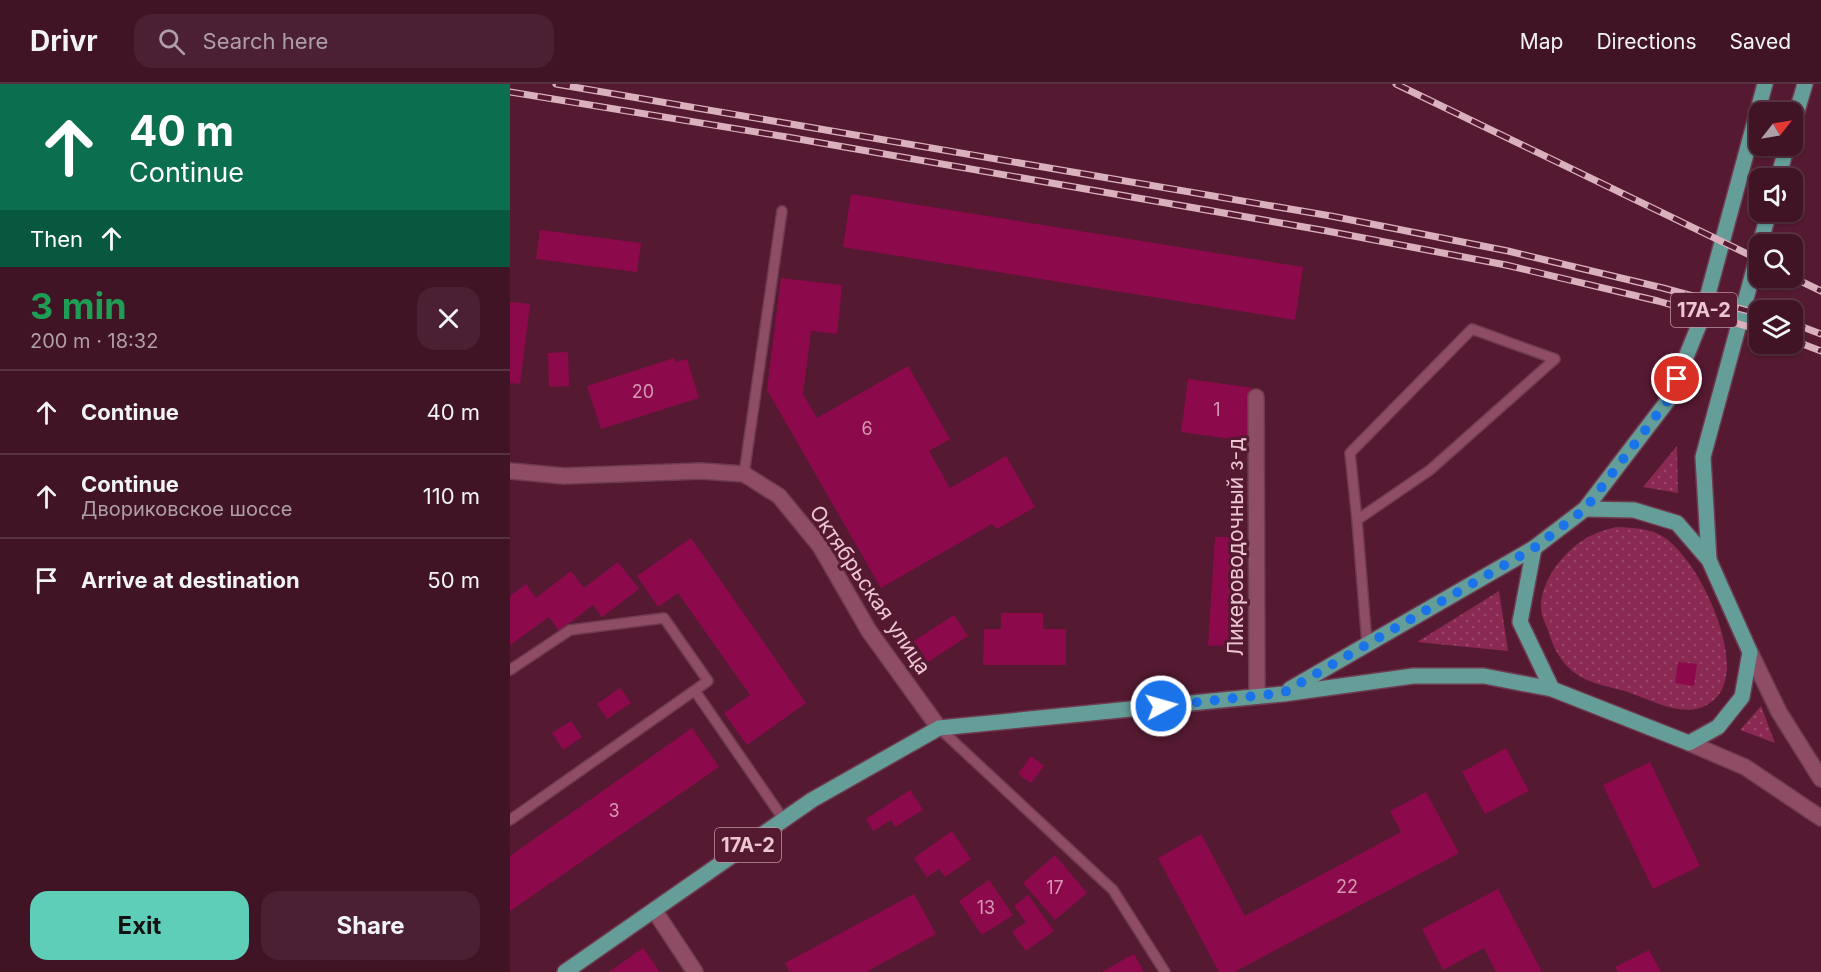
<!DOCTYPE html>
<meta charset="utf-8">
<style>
:root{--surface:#401325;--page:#4b2032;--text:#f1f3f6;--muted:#ae9ea7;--line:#593242;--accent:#5eceb8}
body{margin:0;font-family:Inter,sans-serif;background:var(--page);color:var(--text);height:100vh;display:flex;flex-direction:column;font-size:22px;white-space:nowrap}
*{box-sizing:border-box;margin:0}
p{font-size:20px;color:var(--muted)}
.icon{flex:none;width:33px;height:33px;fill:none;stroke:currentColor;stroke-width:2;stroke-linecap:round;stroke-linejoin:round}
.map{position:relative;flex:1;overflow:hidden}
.details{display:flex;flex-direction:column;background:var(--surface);width:510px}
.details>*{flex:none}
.top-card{background:#0b6e4f;color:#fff;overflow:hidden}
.needle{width:39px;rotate:59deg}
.fabs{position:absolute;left:1239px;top:18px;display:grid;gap:12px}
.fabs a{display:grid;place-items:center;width:54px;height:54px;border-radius:12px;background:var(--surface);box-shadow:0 2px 4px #0004,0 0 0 2px var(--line);font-size:30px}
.pin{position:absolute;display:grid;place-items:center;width:51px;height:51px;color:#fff;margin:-26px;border:3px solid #fff;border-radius:50%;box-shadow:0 2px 6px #0007}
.me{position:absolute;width:66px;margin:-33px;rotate:84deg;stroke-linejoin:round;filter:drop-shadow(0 0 4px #0008)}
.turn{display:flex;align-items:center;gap:21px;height:126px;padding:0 30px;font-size:27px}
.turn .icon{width:78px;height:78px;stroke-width:2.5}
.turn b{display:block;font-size:42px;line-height:51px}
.then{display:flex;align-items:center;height:57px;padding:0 30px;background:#0003;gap:12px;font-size:22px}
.round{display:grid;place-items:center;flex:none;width:63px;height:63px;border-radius:18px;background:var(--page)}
.head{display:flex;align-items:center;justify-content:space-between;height:102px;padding:0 30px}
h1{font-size:36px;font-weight:700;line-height:45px;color:#1e9e55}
.action{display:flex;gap:12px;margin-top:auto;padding:12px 30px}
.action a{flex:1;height:69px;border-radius:18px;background:var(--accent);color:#111;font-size:24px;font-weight:700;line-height:69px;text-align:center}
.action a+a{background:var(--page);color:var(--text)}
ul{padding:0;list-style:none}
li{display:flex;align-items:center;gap:18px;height:84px;padding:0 30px;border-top:2px solid var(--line)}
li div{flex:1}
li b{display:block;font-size:22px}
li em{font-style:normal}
header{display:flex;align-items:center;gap:36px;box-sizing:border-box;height:84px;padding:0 30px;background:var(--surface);border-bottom:2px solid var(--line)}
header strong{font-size:28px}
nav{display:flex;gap:33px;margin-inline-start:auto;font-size:21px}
.search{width:420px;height:54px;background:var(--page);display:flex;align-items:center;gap:15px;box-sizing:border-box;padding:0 21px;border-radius:18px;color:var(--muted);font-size:22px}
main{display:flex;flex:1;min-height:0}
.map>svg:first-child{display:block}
</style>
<header>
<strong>Drivr</strong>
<div class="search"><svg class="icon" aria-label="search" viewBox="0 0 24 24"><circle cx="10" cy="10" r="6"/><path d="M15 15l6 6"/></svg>Search here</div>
<nav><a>Map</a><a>Directions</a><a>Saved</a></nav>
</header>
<main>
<section class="details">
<div class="top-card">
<div class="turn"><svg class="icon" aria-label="ahead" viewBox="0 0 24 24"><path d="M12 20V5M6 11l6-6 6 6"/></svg><div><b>40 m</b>Continue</div></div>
<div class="then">Then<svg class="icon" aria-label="ahead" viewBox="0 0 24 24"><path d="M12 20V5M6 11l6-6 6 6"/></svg></div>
</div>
<div class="head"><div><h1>3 min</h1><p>200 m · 18:32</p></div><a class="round"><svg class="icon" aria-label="close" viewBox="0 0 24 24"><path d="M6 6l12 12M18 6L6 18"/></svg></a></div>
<ul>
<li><svg class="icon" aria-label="ahead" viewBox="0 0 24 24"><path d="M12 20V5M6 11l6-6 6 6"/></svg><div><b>Continue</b></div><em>40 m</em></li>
<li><svg class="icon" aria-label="ahead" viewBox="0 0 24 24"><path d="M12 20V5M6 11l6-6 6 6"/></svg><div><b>Continue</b><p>Двориковское шоссе</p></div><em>110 m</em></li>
<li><svg class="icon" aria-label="arrive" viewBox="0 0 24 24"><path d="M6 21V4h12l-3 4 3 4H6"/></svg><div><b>Arrive at destination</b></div><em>50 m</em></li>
</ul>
<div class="action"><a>Exit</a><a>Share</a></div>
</section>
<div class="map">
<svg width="1311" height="888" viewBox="0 0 1311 888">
<defs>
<pattern id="grass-dots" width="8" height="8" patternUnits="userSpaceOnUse" patternTransform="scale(1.5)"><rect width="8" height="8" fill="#8a2952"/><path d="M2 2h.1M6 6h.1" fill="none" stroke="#9b476a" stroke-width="1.8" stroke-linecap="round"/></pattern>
</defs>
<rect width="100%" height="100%" fill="#551931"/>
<g fill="url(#grass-dots)">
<path d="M1167 362 1168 409 1133 403Z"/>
<path d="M1106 443C1124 444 1143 444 1158 456 1189 482 1218 544 1217 585 1216 595 1214 606 1206 614 1181 639 1146 618 1118 608 1098 602 1076 600 1060 585 1048 574 1042 560 1038 546 1035 539 1031 531 1031 524 1030 496 1056 464 1080 452 1088 448 1098 445 1106 443Z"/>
<path d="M989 507 998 567 907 558Z"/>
<path d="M1251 622 1265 659 1230 646Z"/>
</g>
<g fill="#8c0a4c">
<path d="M341 110 793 183 785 236 333 163Z"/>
<path d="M30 146 131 159 127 188 26 175Z"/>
<path d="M271 194 332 201 327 250 301 247 293 310 307 334 398 282 440 355 419 367 440 404 496 372 525 423 487 445 482 440 371 504 257 306Z"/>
<path d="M0 218 20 220 10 300 0 299Z"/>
<path d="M58 268 59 302 39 303 38 269Z"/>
<path d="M164 274 166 278 177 275 189 314 91 345 77 302Z"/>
<path d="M678 295 743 304 736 357 671 348Z"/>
<path d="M705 453H735L729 561 698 562Z"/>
<path d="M181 454 296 619 237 661 214 629 240 611 168 509 148 523 127 492Z"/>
<path d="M108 478 129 505 92 533 83 521 49 547 39 533 0 561V512L16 500 26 514 61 487 74 504Z"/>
<path d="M491 529H533V545H556V581H473L474 545H491Z"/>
<path d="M444 531 458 552 418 578 404 557Z"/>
<path d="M1168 578 1187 580 1184 602 1165 599Z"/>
<path d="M110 604 121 619 97 635 87 620Z"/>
<path d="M61 637 72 653 53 666 42 649Z"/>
<path d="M182 644 209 683 0 827V772Z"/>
<path d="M996 664 1019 707 975 730 952 688Z"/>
<path d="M521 672 534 682 521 699 508 690Z"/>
<path d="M1140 678 1190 782 1143 805 1093 701Z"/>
<path d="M400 706 413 726 385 743 381 736 363 747 356 735Z"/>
<path d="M916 708 949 769 724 888H709L648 774 691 750 735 832 891 748 880 727Z"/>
<path d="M442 747 461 775 435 793 429 785 417 793 404 774Z"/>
<path d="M545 771 577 809 545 836 513 799Z"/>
<path d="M479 796 503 831 472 851 449 817Z"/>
<path d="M988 805 1032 888H986L974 864 933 886 912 845Z"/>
<path d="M404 810 426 850 356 888H280L275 879Z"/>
<path d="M518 811 544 847 516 867 502 848 516 838 504 822Z"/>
<path d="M133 864 150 888H99Z"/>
<path d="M1139 866 1151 888H1108L1105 883Z"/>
<path d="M624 870 634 888H592L618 873Z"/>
</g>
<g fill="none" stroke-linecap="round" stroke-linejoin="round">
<defs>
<g id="service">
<path d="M234 390 272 127"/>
<path d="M847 436 840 369 962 245 1045 275 920 386 847 436 857 560"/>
<path d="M0 586 60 546 154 534 198 597 0 736"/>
<path d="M185 607 274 736"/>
<path d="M429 644 603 806 655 888"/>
</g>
<g id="minor">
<path d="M746 313 747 612"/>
<path d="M144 826 185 888"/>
</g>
<g id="secondary">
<path d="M0 387 54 392 191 387 234 390 269 412 310 462 359 547 429 644"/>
<path d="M1240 568 1269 628 1311 695"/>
<path d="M1179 659 1235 683 1311 734"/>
</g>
<g id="primary">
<path d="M1282 44 1295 0"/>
<path d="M1268 94 1277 62"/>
<path d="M1250 160 1259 128"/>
<path d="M1024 464 1010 538 1042 605"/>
<path d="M1199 476 1193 373 1250 163"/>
<path d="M780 605 1024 464 1075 425 1159 315 1191 236 1255 0"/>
<path d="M55 888 302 716 429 644 773 610 903 592H974L1042 605 1179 659 1208 643 1232 613 1240 568 1199 476 1167 439 1124 426 1075 425"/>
</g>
</defs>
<use href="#service" stroke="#6e3b50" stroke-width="12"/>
<use href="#minor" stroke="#6e3b50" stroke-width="18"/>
<use href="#secondary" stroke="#6e3b50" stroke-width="18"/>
<use href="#primary" stroke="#6e3b50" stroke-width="18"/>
<use href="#service" stroke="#8e4d64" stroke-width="9"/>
<use href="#minor" stroke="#8e4d64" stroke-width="15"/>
<use href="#secondary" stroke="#8e4d64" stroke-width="15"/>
<use href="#primary" stroke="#659d98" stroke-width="15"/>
<defs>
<g id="rail">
<path d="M46 0 821 132 998 167 1153 204 1250 230"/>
<path d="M886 0 1250 176"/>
<path d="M0 8 277 53 817 147 996 181 1148 217 1250 246"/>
<path d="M1282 193 1311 207"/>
<path d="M1282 239 1311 250"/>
<path d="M1282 256 1311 267"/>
</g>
</defs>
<use href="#rail" stroke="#dab0bd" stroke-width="7"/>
<use href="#rail" stroke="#551931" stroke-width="4.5" stroke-dasharray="14" stroke-linecap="butt"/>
</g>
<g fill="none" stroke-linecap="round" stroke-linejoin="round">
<path stroke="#1a73e8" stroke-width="10" stroke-dasharray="0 18" d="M651 622 773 609 1024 464 1075 425 1159 315 1167 295"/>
</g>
<g text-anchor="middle" stroke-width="6" stroke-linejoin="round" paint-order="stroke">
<g font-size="18" fill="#d597b0">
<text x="133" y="314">20</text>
<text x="707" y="332">1</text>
<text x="357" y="351">6</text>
<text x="104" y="733">3</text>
<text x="837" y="809">22</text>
<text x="545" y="810">17</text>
<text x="476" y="830">13</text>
</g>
<g fill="#551931" stroke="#bf92a1" stroke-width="1.5">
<rect x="1161" y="209" width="66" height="34" rx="4.5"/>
<rect x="205" y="744" width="66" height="34" rx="4.5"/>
</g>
<g font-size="20" font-weight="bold" fill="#edc6d1">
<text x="1194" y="233">17А-2</text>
<text x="238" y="768">17А-2</text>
</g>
<g font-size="21" fill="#edc6d1" stroke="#551931">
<text transform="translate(726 463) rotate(-90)" y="7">Ликероводочный з-д</text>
<text transform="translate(360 506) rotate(56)" y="7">Октябрьская улица</text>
</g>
</g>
</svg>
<div class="fabs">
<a><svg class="needle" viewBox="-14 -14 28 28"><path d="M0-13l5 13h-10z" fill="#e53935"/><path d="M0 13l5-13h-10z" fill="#ae9ea7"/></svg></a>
<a><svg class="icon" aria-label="sound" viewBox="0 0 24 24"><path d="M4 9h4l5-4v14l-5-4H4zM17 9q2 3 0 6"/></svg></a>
<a><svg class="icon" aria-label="search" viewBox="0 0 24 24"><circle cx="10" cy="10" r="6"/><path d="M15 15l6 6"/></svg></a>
<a><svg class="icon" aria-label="layers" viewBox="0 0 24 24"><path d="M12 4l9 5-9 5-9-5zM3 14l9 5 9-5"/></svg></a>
</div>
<div class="pin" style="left:1167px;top:295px;background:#d93025"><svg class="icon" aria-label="arrive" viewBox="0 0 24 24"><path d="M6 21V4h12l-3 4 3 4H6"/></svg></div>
<svg class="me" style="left:651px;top:622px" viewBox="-20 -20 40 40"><circle r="17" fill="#1a73e8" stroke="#fff" stroke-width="3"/><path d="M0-11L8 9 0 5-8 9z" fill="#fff"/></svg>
</div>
</main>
